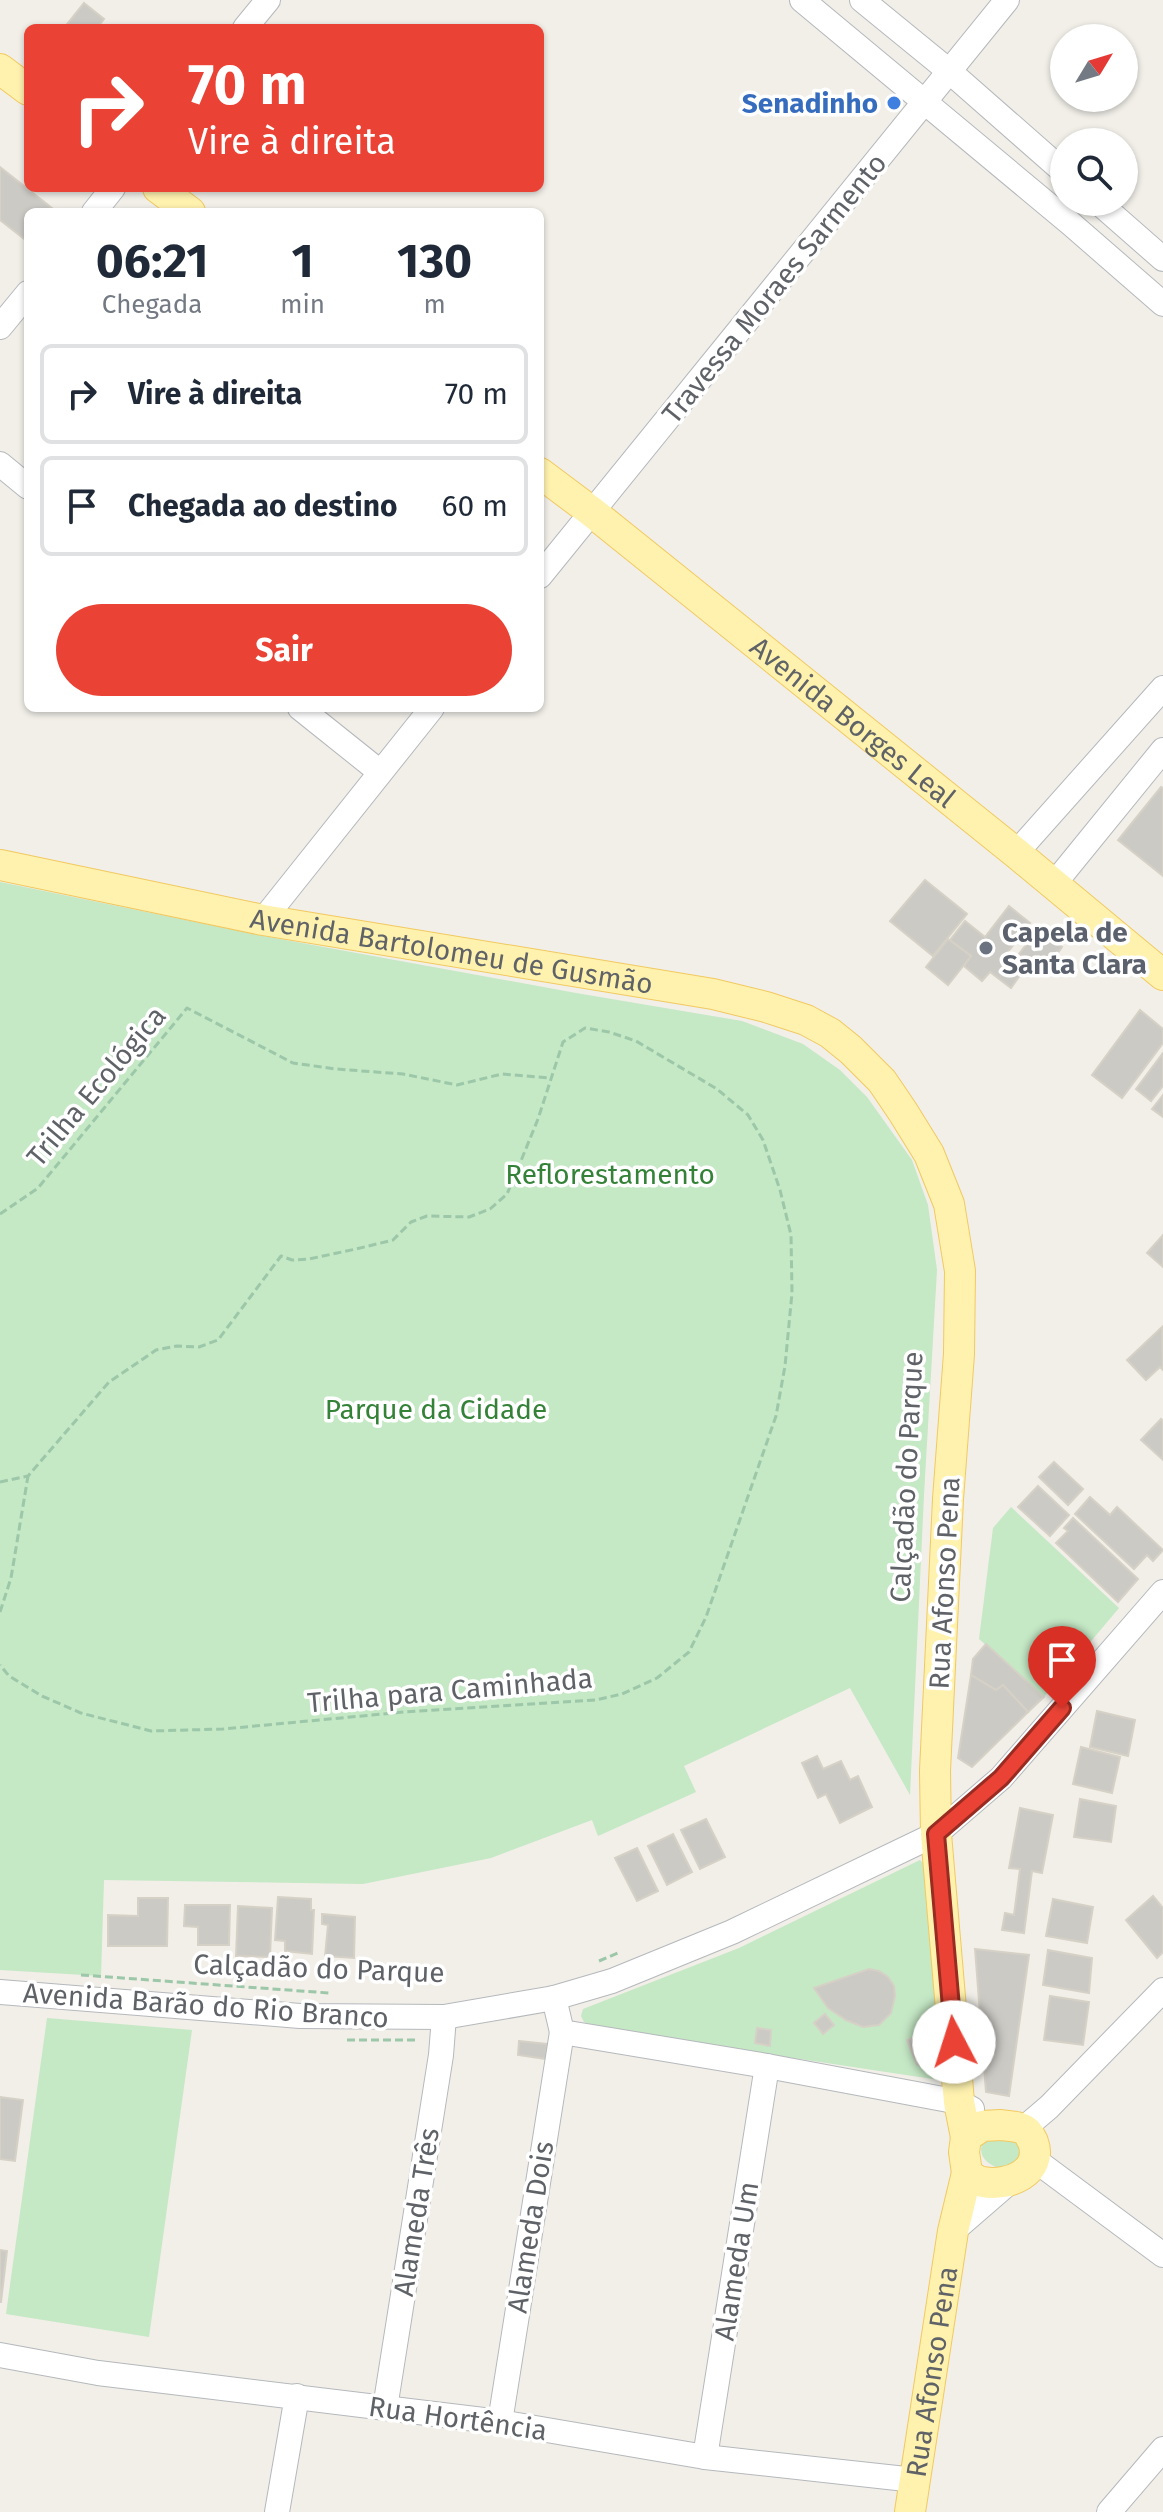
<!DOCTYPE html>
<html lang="pt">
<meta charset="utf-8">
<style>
:root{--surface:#fff;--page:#f6f6f7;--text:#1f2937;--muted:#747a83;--line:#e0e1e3;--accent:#ea4335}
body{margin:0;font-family:"Fira Sans",sans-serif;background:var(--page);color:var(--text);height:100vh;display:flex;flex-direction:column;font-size:30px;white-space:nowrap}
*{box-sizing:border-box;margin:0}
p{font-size:26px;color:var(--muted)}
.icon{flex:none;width:44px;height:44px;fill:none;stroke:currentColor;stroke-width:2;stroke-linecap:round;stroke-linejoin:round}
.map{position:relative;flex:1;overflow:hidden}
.details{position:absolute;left:24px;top:208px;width:520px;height:504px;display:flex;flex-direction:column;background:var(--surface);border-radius:12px;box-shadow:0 2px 6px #0004}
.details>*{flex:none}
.guide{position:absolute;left:24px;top:24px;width:520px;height:168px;border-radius:12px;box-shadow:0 2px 6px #0004;background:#ea4335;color:#fff;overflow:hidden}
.needle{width:52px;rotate:52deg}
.buttons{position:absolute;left:1050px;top:24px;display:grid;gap:16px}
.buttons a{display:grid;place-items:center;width:88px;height:88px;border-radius:50%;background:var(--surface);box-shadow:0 2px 6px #0004;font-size:40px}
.pin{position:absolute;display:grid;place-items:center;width:68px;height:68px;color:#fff;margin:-82px -34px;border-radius:50% 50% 50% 0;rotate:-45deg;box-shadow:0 0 8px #0007}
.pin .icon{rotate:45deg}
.me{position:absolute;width:88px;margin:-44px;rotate:355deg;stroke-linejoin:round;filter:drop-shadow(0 0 6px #0008)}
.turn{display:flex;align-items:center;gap:28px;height:168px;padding:0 32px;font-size:36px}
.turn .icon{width:104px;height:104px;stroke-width:2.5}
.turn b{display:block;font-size:56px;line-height:68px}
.eta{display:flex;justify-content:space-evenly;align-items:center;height:136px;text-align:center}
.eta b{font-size:48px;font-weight:700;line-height:56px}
.cta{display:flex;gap:16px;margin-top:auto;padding:16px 32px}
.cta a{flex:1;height:92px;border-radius:48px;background:var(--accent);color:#fff;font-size:32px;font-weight:700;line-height:92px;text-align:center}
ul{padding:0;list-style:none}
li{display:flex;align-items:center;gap:24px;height:100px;margin:0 16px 12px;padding:0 16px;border:4px solid var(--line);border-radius:12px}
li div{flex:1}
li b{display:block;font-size:30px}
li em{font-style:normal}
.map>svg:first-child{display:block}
</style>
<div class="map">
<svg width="1163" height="2512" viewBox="0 0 1163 2512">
<rect width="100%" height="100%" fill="#f1efe8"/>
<g fill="#c5e8c5">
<path d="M0 882 258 935 576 993 742 1021 803 1044 840 1070 867 1097 912 1160 928 1205 937 1270 924 1495 910 1795 850 1688 684 1766 696 1792 598 1836 592 1820 491 1858 363 1884 104 1880 101 1976 0 1970Z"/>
<path d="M1011 1507 1119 1608 1044 1697 979 1639 993 1528Z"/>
<path d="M920 1860 924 1864 945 2077 939 2080 602 2029 584 2022 581 2016 583 2009 739 1948Z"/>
<path d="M47 2018 192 2030 149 2337 6 2314Z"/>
<path d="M1011 2137 1034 2154 1001 2169C989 2165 978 2158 982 2144L987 2140Z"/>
</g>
<g fill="#cccac5" stroke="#d6d1c6" stroke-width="2">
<path d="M84 3 104 19 97 28H64Z"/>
<path d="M0 167 57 212H28V242L0 220Z"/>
<path d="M1161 787 1163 788V876L1118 840Z"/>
<path d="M925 880 967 914 933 956 890 921Z"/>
<path d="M1009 906 1030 923 1005 956 1023 971 1011 988 990 972 982 981 964 966 971 956 950 940 965 921 985 937Z"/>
<path d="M1038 929 1062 947 1044 973 1019 954Z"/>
<path d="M948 939 971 956 948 985 926 967Z"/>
<path d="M1140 1010 1163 1029V1043L1122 1098 1092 1075Z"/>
<path d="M1163 1053V1086L1151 1101 1136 1089Z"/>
<path d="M1163 1095V1117L1152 1109Z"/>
<path d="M1163 1235V1267L1147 1253Z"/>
<path d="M1162 1327 1163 1370 1160 1367 1146 1380 1127 1360Z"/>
<path d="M1161 1419 1163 1421V1460L1141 1440Z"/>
<path d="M1054 1462 1083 1489 1068 1505 1039 1477Z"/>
<path d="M1038 1486 1069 1515 1050 1536 1018 1507Z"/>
<path d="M1090 1497 1110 1515 1117 1507 1163 1550 1153 1561 1147 1555 1134 1569 1075 1514Z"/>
<path d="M1073 1518 1138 1579 1118 1602 1056 1543 1068 1531 1064 1528Z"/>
<path d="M986 1644 1044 1697 1028 1712 1003 1685 996 1690 971 1675 973 1659Z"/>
<path d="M971 1675 996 1690 1003 1685 1028 1712 972 1767 958 1758Z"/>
<path d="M1097 1711 1135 1720 1128 1756 1090 1747Z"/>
<path d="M1081 1747 1120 1757 1112 1793 1073 1784Z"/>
<path d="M817 1756 823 1769 841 1761 850 1780 858 1776 872 1807 840 1823 826 1794 818 1798 802 1763Z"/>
<path d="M1080 1799 1116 1806 1111 1842 1074 1837Z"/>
<path d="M1020 1808 1053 1815 1042 1873 1032 1871 1024 1933 1002 1930 1005 1913 1014 1915 1020 1869 1009 1868Z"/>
<path d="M706 1819 725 1857 700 1869 681 1830Z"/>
<path d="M673 1834 692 1872 667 1885 648 1846Z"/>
<path d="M637 1848 658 1891 637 1901 615 1858Z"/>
<path d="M1153 1896 1163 1908V1952L1157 1958 1126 1920Z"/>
<path d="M278 1897 311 1899V1910H314L312 1954 285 1951V1941L275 1940Z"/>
<path d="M138 1898H168L167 1946H108V1915L138 1916Z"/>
<path d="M1053 1899 1093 1907 1087 1943 1046 1936Z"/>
<path d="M185 1905H230L229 1945H198V1927L184 1926Z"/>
<path d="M238 1906 272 1908 270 1957 236 1956Z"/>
<path d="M322 1914 355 1917 354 1958 325 1956 328 1925 322 1924Z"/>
<path d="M975 1949 1029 1955 1009 2096 986 2092Z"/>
<path d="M1048 1950 1092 1958 1089 1993 1043 1985Z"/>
<path d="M869 1969 879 1971 888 1977 894 1986 895 1996 891 2013 879 2025 863 2027 846 2020 828 2008 814 1988Z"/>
<path d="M1050 1996 1089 2002 1083 2045 1044 2040Z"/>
<path d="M825 2014 834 2025 823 2034 814 2023Z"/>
<path d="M757 2028 771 2030 770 2046 755 2043Z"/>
<path d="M932 2031 941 2055 917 2065 907 2040Z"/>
<path d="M519 2041 547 2044 546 2059 518 2055Z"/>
<path d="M0 2097 23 2100 15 2161 0 2159Z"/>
<path d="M0 2250 7 2251 1 2302H0Z"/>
</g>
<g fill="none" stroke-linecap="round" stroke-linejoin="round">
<defs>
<g id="minor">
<path d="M802 0 1070 223 1163 304"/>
<path d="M862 0 949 71 1064 172"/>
<path d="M245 28 268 0"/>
<path d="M1098 202 1163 259"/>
<path d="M94 212 113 188"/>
<path d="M0 327 28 293"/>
<path d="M0 464 28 487"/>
<path d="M540 576 1007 0"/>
<path d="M300 708 380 772"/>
<path d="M1016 853 1163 688"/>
<path d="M1054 884 1163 750"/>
<path d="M263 920 432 708"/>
<path d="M0 1992 300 2016 444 2017 554 1998 612 1981 732 1932 936 1834 1001 1778 1163 1592"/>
<path d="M554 1998 562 2032 767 2066 959 2102 972 2109"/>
<path d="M1023 2129 1049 2107 1163 1990"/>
<path d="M1035 2160 1163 2255"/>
<path d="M953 2231 1013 2179"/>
<path d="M0 2355 98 2373 500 2422 705 2457 915 2480"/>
<path d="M385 2408 441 2055 444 2017"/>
<path d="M500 2422 562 2032"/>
<path d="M705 2457 767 2066"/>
<path d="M277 2512 297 2396"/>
<path d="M1109 2512 1163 2449"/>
</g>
<g id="major">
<path d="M0 69 28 90"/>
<path d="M158 188 190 212"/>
<path id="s1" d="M540 473 592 512 1016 853 1163 975"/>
<path id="s2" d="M0 865 263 920 713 994 766 1007 806 1020 830 1033 851 1050 882 1081 903 1112 929 1154 949 1204 960 1271 959 1354 948 1499 935 1771 936 1834 959 2102 966 2137"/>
<path d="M1001 2125C1008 2126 1020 2126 1026 2131 1029 2133 1031 2138 1033 2142 1044 2172 1008 2187 983 2182 976 2181 972 2177 967 2173L964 2152 966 2137 982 2126Z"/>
<path id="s3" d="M910 2512 953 2231 967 2173"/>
</g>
</defs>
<use href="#minor" stroke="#b5b8bc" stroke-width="26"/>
<use href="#major" stroke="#f2c960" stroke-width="32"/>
<g stroke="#9cc7a9" stroke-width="3" stroke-dasharray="8 4" stroke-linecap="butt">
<path d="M0 1214 38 1188 187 1008 293 1063 336 1069 403 1074 457 1085 502 1074 550 1078"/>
<path d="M0 1482 28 1476 109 1382 156 1350 177 1346 199 1347 218 1340 281 1256 292 1260 309 1259 356 1249 393 1240 411 1222 427 1216 469 1217 490 1209 507 1194 516 1173 538 1119 563 1042 585 1028 609 1032 636 1041 717 1089 748 1115 763 1140 780 1190 791 1235 792 1293 785 1366 776 1416 706 1617 689 1652 657 1678 622 1694 596 1700 404 1712 223 1729 151 1731 81 1713 42 1696 9 1676 0 1665"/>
<path d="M0 1612 11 1578 28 1476"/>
<path d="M599 1961 618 1953"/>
<path d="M81 1975 329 1993"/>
<path d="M347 2040H419"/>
</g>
<use href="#minor" stroke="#fff" stroke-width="24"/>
<use href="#major" stroke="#fff2af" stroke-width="30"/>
</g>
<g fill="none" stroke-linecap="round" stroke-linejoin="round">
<defs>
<path id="route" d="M954 2042 936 1834 1001 1778 1062 1708"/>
</defs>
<use href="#route" stroke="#982c22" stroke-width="20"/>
<use href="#route" stroke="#ea4335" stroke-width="14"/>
</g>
<circle fill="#3f7fe0" stroke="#fff" stroke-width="3" cx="894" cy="103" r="8"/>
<circle fill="#6b7280" stroke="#fff" stroke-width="3" cx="986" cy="948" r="8"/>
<g text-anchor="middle" stroke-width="7" stroke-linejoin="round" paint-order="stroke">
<g font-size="28" font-weight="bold" fill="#366cbe" stroke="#fff" text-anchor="end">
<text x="878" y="113">Senadinho</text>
</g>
<g font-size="28" fill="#5f6368" stroke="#fff">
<text transform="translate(774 288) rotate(-51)" y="10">Travessa Moraes Sarmento</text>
<text dy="10" stroke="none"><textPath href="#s1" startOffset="400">Avenida Borges Leal</textPath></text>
<text dy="10" stroke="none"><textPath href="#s2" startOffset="460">Avenida Bartolomeu de Gusmão</textPath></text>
<text transform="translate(96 1086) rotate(-50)" y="10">Trilha Ecológica</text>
<text transform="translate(906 1477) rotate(-87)" y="10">Calçadão do Parque</text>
<text transform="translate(944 1583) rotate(-87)" y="10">Rua Afonso Pena</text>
<text transform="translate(450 1690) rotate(-5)" y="10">Trilha para Caminhada</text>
<text transform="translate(319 1968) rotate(2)" y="10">Calçadão do Parque</text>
<text transform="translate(206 2005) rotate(4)" y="10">Avenida Barão do Rio Branco</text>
<text transform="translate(416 2212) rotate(-81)" y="10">Alameda Três</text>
<text transform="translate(530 2227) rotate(-81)" y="10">Alameda Dois</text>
<text transform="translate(736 2261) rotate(-81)" y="10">Alameda Um</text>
<text dy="10" stroke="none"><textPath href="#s3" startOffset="142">Rua Afonso Pena</textPath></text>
<text transform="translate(458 2418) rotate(8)" y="10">Rua Hortência</text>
</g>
<g font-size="28" font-weight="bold" fill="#5b616d" stroke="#fff" text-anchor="start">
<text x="1002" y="942">Capela de<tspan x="1002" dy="32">Santa Clara</tspan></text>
</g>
<g font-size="28" fill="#348238" stroke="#fff">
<text x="610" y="1184">Reflorestamento</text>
<text x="436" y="1419">Parque da Cidade</text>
</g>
</g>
</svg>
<div class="buttons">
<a><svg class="needle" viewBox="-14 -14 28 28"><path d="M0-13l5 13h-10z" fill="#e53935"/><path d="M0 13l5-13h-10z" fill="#747a83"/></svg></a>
<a><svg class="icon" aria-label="search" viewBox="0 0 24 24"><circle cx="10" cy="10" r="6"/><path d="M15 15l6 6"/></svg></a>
</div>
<div class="pin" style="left:1062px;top:1708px;background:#d93025"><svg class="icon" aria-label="arrive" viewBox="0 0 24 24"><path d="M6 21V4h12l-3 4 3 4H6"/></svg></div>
<svg class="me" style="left:954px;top:2042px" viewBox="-20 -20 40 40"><circle r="19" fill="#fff"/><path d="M0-13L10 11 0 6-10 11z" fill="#ea4335"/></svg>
<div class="guide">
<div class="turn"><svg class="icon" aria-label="right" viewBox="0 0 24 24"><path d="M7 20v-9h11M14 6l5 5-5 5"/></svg><div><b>70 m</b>Vire à direita</div></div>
</div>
<section class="details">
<div class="eta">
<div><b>06:21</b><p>Chegada</p></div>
<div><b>1</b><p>min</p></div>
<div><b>130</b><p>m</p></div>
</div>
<ul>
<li><svg class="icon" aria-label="right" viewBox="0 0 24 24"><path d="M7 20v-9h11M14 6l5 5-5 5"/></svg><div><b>Vire à direita</b></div><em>70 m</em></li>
<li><svg class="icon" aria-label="arrive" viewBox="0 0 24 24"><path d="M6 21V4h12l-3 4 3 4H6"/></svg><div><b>Chegada ao destino</b></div><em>60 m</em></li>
</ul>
<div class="cta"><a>Sair</a></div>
</section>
</div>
